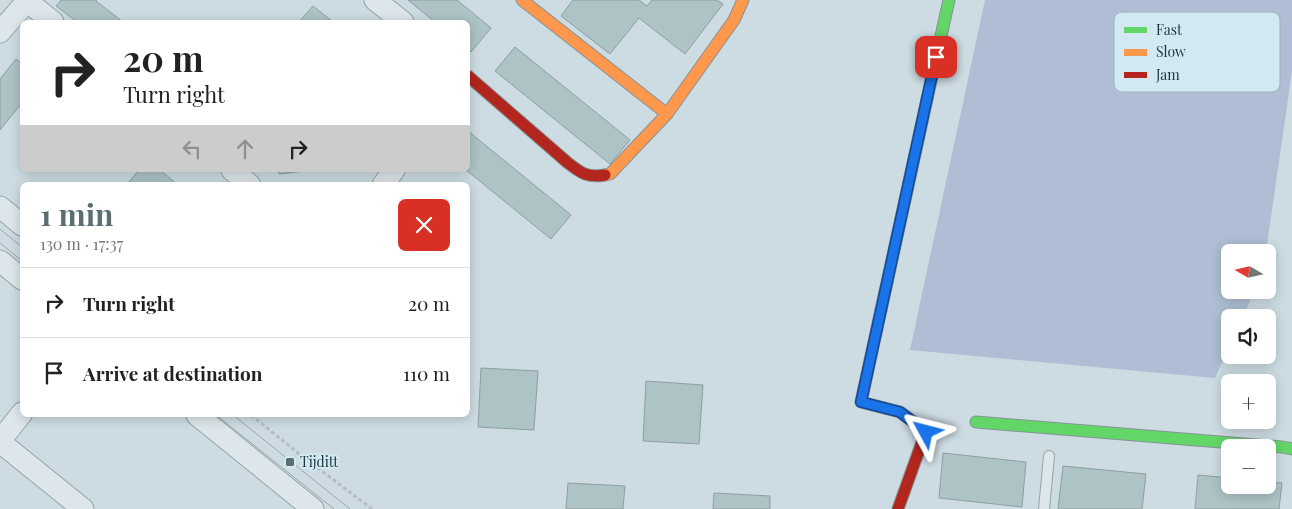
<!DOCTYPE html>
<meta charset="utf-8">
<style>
:root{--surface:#fff;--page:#f6f6f6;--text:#222;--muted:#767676;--line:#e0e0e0;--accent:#5b6e72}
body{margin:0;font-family:"Playfair Display",serif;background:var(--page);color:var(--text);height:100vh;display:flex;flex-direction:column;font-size:19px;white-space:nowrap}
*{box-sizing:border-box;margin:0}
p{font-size:16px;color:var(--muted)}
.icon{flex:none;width:28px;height:28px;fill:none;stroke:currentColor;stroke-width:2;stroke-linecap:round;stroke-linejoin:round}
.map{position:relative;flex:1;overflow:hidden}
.sheet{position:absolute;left:20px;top:182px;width:450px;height:235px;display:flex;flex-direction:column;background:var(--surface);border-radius:8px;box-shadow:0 2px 12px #0003}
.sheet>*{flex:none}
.guide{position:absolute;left:20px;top:20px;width:450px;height:152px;border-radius:8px;box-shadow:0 2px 12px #0003;background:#fff;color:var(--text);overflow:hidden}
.needle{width:32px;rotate:279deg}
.buttons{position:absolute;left:1221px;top:244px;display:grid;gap:10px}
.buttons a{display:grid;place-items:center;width:55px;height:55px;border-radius:8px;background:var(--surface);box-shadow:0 2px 12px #0003;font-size:25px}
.pin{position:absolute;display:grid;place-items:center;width:42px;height:42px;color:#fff;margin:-21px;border-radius:10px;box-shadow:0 2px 8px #0006}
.me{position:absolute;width:55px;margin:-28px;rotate:308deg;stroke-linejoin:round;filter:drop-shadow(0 0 4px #0008)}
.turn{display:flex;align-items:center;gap:18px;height:105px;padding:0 20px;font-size:22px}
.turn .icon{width:65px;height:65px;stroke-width:2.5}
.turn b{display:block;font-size:35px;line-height:42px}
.lanes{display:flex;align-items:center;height:48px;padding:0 20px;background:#0003;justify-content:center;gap:25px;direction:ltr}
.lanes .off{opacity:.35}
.round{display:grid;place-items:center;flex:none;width:52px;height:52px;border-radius:8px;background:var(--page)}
.headline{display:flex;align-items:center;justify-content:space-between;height:85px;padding:0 20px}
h1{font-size:30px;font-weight:700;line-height:38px;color:var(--accent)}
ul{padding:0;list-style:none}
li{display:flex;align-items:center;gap:15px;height:70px;padding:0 20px;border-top:1px solid var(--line)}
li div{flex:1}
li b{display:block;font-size:19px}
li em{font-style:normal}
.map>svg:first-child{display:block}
</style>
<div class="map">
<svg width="1292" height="509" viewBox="0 0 1292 509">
<rect width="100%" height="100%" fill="#ccdce2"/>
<path fill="#afbed4" d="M985 0H1292V71L1266 252H1230V290H1255L1243 317 1230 318V345L1215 378 910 350Z"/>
<g fill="#adc3c5" stroke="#8c9fa1">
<path d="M61 0H97L96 1 123 22H77L56 6Z"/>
<path d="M408 0H457L491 28 471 52 468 49V22H435Z"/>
<path d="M573 0H639L647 6 652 0H717L723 4 685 54 639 18 610 54 561 16Z"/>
<path d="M313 6 333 22H299Z"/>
<path d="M515 47 630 140 610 164 495 71Z"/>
<path d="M16 59 22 64V105L21 104 0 130V79Z"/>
<path d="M468 131 571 215 551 239 466 170H468Z"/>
<path d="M139 170H160L178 185H131L128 183Z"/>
<path d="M279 170H314L279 174Z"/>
<path d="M481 368 538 371 534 430 478 427Z"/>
<path d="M646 381 703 385 699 444 643 441Z"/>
<path d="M943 453 1026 462 1022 507 939 498Z"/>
<path d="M1063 466 1146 474 1142 509H1058Z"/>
<path d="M1198 475 1230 478V485H1268V482L1282 483 1279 509H1195Z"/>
<path d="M568 483 625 486 623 509H566Z"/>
<path d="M714 493 770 496V509H713Z"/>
</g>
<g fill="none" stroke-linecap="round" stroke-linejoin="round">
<defs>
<path id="lane" d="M1044 509 1049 456"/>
<g id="street">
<path d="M375 0 403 22"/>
<path d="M27 1 53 22"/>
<path d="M0 32 28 0"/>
<path d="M232 170 250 185"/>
<path d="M383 185 394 170"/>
<path d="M0 207 22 225"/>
<path d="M0 261 22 279"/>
<path d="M197 415 313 509"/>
<path d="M0 441 22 413"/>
<path d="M0 442 83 509"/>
</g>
<g id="fast">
<path d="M927 99 949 0"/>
<path d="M976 422 1282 447 1292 449"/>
</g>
<g id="slow">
<path d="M522 0 667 114"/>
<path d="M605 175 610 174 667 114 734 20 743 0"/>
<path d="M881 310 927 99"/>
</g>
<g id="jam">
<path d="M468 76 568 163C581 173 587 178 605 175"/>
<path d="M881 310 861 402 900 412 926 431 898 509"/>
</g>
</defs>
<use href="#lane" stroke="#95a3a7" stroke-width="12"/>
<use href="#street" stroke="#95a3a7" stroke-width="23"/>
<use href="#fast" stroke="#859397" stroke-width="13"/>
<use href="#slow" stroke="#859397" stroke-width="13"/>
<use href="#jam" stroke="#859397" stroke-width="13"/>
<g stroke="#b4bfc3" stroke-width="3" stroke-dasharray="4 2.5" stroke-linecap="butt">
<path d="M251 415 298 453 372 509"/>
<path d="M288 464 298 453"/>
</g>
<use href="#lane" stroke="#dde6ea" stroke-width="10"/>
<use href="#street" stroke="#dde6ea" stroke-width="21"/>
<use href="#fast" stroke="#63d668" stroke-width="11"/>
<use href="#slow" stroke="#ff974d" stroke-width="11"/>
<use href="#jam" stroke="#b3261e" stroke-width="11"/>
<g stroke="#9da6aa" stroke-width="1">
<path d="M0 229 22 247"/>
<path d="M0 243 22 261"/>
<path d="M216 415 334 509"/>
<path d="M233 415 350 509"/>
</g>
</g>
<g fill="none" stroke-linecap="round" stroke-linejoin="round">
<defs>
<path id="route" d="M926 432 900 412 861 402 936 57"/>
</defs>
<use href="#route" stroke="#114b97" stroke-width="12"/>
<use href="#route" stroke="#1a73e8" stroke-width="9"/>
</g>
<rect fill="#5b6e72" stroke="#d2e9f3" stroke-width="2" x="285" y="457" width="10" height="10" rx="2.5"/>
<g text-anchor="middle" stroke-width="4" stroke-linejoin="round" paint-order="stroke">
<g font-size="14" fill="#1e3335" stroke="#d2e9f3" text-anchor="start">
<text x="300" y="467">Tijditt</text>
</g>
</g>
<rect x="1114" y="12" width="166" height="80" rx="8" fill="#d2e9f3" stroke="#9cb2ba" stroke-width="1"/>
<rect x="1124" y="27" width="23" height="6" fill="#63d668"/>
<rect x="1124" y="49" width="23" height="7" fill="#ff974d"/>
<rect x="1124" y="72" width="23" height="6" fill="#b3261e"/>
<g font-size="14" fill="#1e3335">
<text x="1156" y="35">Fast</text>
<text x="1156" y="57">Slow</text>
<text x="1156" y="80">Jam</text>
</g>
</svg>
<div class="buttons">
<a><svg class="needle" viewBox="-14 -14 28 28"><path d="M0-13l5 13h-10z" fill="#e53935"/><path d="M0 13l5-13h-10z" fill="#767676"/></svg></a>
<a><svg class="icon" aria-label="sound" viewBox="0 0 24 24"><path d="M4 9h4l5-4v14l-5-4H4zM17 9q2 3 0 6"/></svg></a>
<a>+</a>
<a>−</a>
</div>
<div class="pin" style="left:936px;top:57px;background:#d93025"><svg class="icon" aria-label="arrive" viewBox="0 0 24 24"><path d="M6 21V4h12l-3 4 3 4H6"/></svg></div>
<svg class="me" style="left:926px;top:432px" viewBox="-20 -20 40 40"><path d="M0-17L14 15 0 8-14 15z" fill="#1a73e8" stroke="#fff" stroke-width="4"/></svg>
<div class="guide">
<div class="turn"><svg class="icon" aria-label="right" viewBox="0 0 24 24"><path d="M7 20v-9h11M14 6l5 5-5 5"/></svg><div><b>20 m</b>Turn right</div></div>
<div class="lanes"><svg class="icon off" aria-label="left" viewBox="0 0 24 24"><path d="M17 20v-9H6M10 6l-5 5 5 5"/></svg><svg class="icon off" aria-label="ahead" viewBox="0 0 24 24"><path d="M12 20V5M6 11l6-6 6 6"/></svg><svg class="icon" aria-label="right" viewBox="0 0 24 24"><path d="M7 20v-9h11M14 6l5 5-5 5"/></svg></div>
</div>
<section class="sheet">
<div class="headline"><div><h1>1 min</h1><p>130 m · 17:37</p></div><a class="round" style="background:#d93025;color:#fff"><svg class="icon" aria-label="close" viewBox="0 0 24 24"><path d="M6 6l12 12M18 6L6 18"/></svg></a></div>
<ul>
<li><svg class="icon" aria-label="right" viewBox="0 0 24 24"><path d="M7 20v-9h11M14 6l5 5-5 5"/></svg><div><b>Turn right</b></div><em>20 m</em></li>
<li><svg class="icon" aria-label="arrive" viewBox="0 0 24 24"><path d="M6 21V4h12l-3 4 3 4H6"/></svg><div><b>Arrive at destination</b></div><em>110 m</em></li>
</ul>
</section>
</div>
